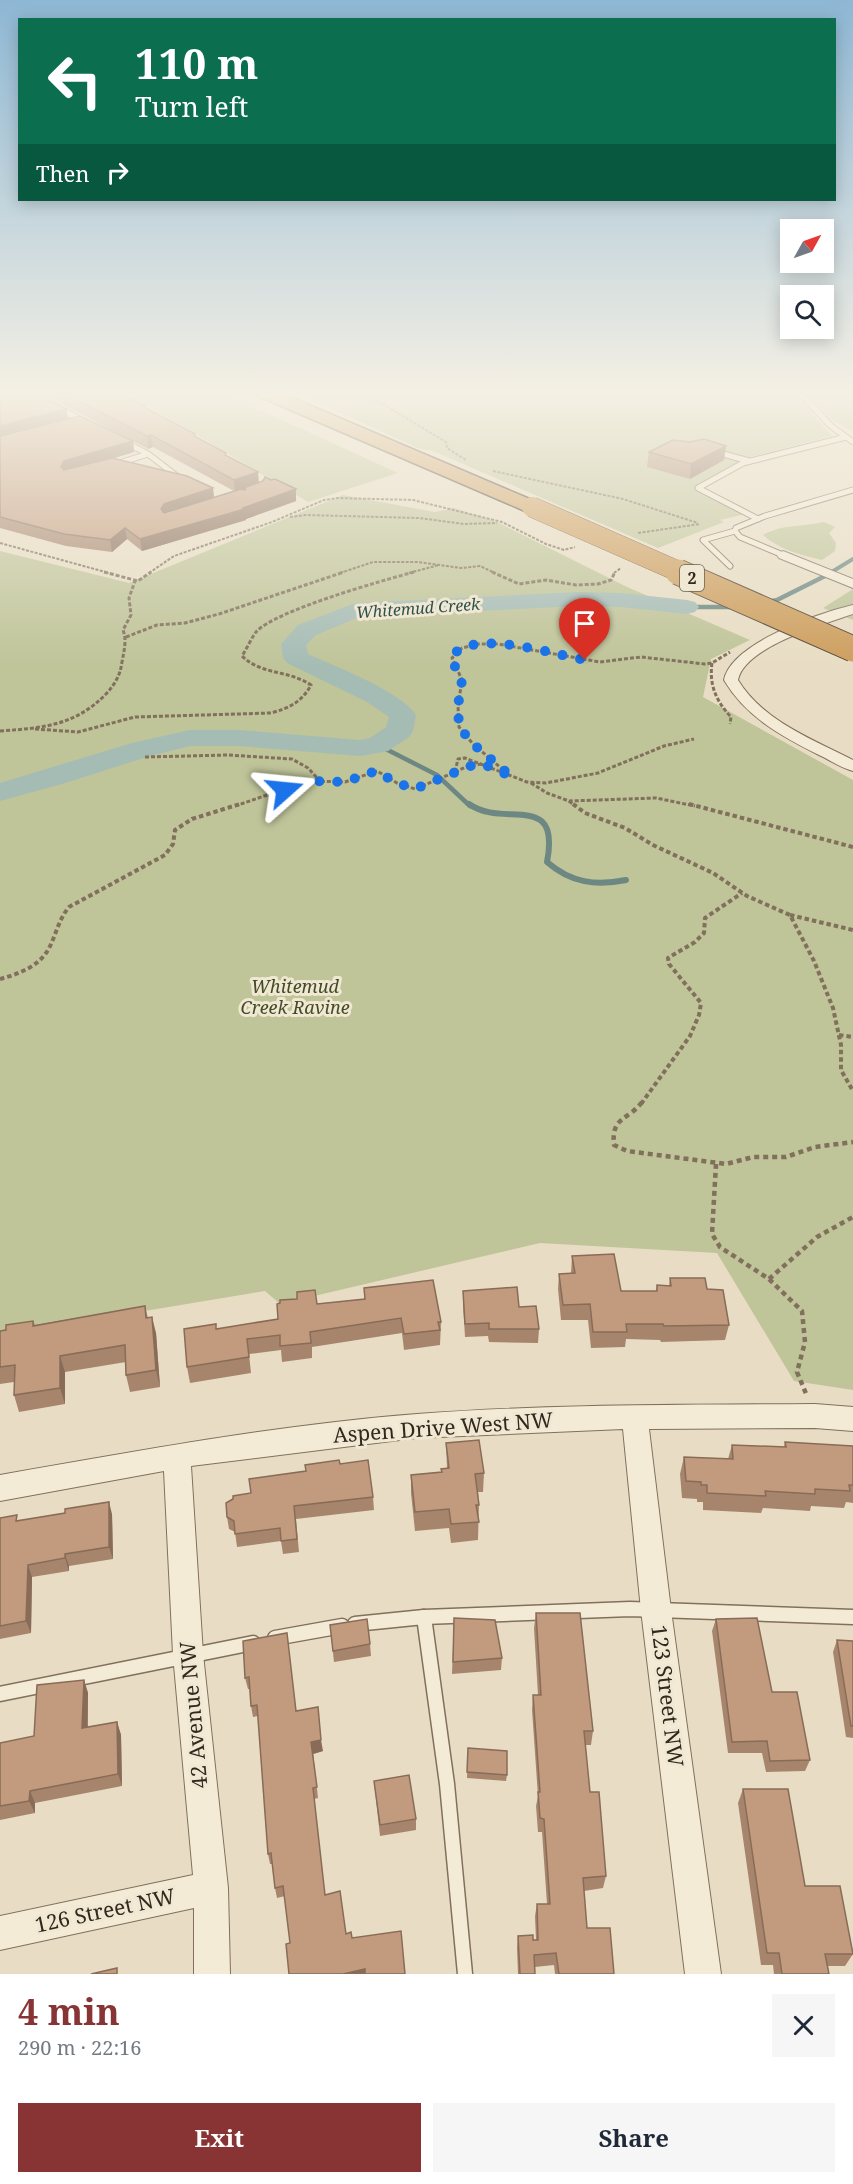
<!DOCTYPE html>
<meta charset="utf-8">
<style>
:root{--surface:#fff;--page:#f6f6f7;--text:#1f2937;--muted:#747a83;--accent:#883434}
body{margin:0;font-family:"Noto Serif",serif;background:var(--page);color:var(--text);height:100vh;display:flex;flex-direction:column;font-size:22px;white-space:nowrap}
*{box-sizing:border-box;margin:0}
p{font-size:20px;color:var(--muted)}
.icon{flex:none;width:33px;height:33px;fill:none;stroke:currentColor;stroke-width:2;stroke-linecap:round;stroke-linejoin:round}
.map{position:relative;height:1974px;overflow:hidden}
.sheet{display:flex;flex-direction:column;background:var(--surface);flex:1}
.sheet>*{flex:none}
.banner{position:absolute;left:18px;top:18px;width:818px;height:183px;border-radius:0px;box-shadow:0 3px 15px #0003;background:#0b6e4f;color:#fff;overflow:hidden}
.needle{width:39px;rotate:50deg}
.controls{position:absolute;left:780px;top:219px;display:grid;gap:12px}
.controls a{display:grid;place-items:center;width:54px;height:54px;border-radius:0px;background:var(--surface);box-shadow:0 3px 15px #0003;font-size:30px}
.pin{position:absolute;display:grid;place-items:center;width:51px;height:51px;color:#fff;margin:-62px -26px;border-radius:50% 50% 50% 0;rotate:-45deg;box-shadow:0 0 6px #0007}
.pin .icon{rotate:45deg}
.me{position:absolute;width:66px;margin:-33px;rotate:72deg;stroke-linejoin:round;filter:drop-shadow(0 0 4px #0008)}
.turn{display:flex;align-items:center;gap:21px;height:126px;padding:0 18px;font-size:27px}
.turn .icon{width:78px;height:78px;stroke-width:2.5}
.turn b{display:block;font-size:42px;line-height:51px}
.then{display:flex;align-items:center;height:57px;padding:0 18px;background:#0003;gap:12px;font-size:22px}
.round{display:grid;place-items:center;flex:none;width:63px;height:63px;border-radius:0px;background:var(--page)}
.head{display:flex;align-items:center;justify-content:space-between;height:102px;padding:0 18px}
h1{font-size:36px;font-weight:700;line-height:45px;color:var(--accent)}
.button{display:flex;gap:12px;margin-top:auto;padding:12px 18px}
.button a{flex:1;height:69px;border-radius:0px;background:var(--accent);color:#fff;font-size:24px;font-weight:700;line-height:69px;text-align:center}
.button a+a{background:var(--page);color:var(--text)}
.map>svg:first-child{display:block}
</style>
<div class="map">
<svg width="853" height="1974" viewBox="0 0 853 1974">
<rect width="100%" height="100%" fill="#e8ddc4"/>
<g fill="#bfc499">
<path d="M119 391H219L398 473 308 502 182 426Z"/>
<path d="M292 391H793L832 436 746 458 697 487 746 514 720 520 724 522 658 548 433 451 420 449Z"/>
<path d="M805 391H853V432L829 418Z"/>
<path d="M343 495 435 512 454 508 497 522 627 587 750 640 711 659 703 697 853 780V1390L794 1381 717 1253 540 1243 280 1304 265 1291 0 1335V551L129 583Z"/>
<path d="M824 522 835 527 829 533 836 543 835 551 822 560C800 555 780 550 763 535 782 524 803 527 824 522Z"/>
<path d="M853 589V620L823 608Z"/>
</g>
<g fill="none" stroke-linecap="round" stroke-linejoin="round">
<path stroke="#6d8882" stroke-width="4" d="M830 573 853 559"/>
<g stroke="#6d8882" stroke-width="4.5">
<path d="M768 602 777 600 833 572"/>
<path d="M687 607H732"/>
<path d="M378 745 437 775 470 806"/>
</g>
<path stroke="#6d8882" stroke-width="6" d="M469 804C504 829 561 790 547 862 571 883 596 886 626 880"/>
<path fill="#a5bcb5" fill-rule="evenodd" d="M580 592 621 593 687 600 695 602 699 607 695 612 687 614 621 607 580 606 359 617 316 635 306 645 308 654C336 667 399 690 416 715L413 731 409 737 388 751 378 753 360 756 239 746H190L150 756 62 784 0 801V783L132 743 190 730H239L360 740 370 738 386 727 389 717 367 702 287 663 283 658 281 644 298 625 355 603Z"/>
<defs>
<g id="service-far1">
<path d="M798 391 831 426 853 442"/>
<path d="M125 442 148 454 178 477"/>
<path d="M716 452 749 461"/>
<path d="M116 464 148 454"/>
<path d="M758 519 698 488 743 463 846 437"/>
<path d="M783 555 740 537 735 531 736 528 765 516 853 490"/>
<path d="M730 566 703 540 735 531"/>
</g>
<g id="service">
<path d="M424 1617 447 1784 465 1974"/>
<path d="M355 1624 424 1617 630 1609 853 1617"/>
<path d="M275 1638 342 1626"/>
<path d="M0 1694 253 1643"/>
</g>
<g id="minor">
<path d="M21 391H33L103 429 102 431H94Z"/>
<path d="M783 551 853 579V588L779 558 777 555Z"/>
<path d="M853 605V614C824 624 744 647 738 680 763 721 812 739 853 760V771C841 768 830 760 819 755 781 736 746 717 724 680 731 643 819 613 853 605Z"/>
<path d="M815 1404 853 1407V1431L815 1428 649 1429 671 1610 721 1974H685L641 1610 623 1429 416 1438 191 1466 203 1654 228 1888 230 1974H194V1908L0 1950V1916L193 1875 173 1654 164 1471 0 1501V1475C137 1451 277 1425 417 1414 549 1404 682 1405 815 1404Z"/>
</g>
<path id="motorway" d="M253 391H276L539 503 542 507 539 511H525L256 395Z"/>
</defs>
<use href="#service-far1" stroke="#80705c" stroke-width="7"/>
<use href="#service" stroke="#80705c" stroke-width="17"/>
<use href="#minor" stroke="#80705c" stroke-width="2"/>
<use href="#motorway" stroke="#4e3f30" stroke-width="3"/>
<g stroke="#80705c" stroke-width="2" stroke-dasharray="3 1.5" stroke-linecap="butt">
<path d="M354 391 386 406 446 442 447 448 466 460"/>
<path d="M493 471 623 499 698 523"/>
<path d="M290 517 306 515 419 518 464 524 497 523"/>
<path d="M638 533 700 524"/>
<path d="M0 543 109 573"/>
<path d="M149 573 174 556 272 522 324 500 338 498 413 500 502 522 546 544 564 550 575 547"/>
<path d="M340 573 373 562H418L461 568 480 566 495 573"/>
<path d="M409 573 439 565"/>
<path d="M614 573 621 568"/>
</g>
<g stroke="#80705c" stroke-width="3" stroke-dasharray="4 2" stroke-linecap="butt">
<path d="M104 572 138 581 151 572"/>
<path d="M492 572 519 584 546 580 576 585 598 584 611 580 615 572"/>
<path d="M126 637 157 625 185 623 219 614 344 572"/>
<path d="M712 663C709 685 716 701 731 717L730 724"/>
<path d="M35 729 78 732 135 717 271 713C289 708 302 702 311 685 289 670 261 675 242 656 247 648 251 639 256 632 274 611 384 580 414 572"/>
<path d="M0 731C42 728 75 726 106 694 115 684 120 676 122 662 124 651 127 640 123 630L131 615 129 598 135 581"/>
<path d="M145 757 228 755 292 759 308 768 319 780"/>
<path d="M455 772 468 766 482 764"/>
<path d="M508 774 473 744 459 727 458 706 462 680 452 658 462 648 478 644H498L600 662 641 657 705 664 712 663 730 652"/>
<path d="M531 783 547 793 569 801 656 798 695 806"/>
<path d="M569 801 575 806"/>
<path d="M235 806 308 781 345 782 377 771 397 783 415 789 455 772 458 759 465 758 527 782 546 783 598 773 664 746 694 739"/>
</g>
<g stroke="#80705c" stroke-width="4" stroke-dasharray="4.5 3" stroke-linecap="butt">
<path d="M573 804 585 813 625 828 653 845 713 873 747 896 790 915 814 961 833 1008 841 1045V1070L853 1091"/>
<path d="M689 804 853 847"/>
<path d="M790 915 853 930"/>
<path d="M0 979C18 974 38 967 48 950 56 936 58 920 69 907L165 855 173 844 175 830 192 819 240 804"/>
<path d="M839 1035 853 1037"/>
<path d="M641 1104 690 1036 699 1015 701 1003 669 964 668 958 695 942 704 933 705 918 742 893"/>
</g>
<g stroke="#80705c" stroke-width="4.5" stroke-dasharray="5 4" stroke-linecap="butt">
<path d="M642 1102C628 1121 611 1116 614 1145L627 1151 726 1164 753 1157H786L815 1147 853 1142"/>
<path d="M716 1164 712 1234 720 1247 769 1279 802 1311 805 1342 797 1372 807 1396"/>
<path d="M769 1279 817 1237 853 1217"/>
</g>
<use href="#service-far1" stroke="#f4ebd6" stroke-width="5"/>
<use href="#service" stroke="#f4ebd6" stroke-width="14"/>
<use href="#minor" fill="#f4ebd6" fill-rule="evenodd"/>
<use href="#motorway" fill="#cd9e5e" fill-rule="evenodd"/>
<defs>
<path id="motorway-bridge-far1" d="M532 507 682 573"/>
<path id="motorway-bridge" d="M678 572 853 649"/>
</defs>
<use href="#motorway-bridge-far1" stroke="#4e3f30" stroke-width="21" stroke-linecap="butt"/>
<use href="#motorway-bridge" stroke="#4e3f30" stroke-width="27" stroke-linecap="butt"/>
<use href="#motorway-bridge-far1" stroke="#cd9e5e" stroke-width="20"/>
<use href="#motorway-bridge" stroke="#cd9e5e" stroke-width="25"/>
</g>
<g fill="#a7856c">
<path d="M0 391 66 409 68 419 133 441 134 452 114 458 213 488 214 498 234 491 153 447 148 449 37 391H116L226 456 259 483 296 501 246 519V520L142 551 127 539 112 552 66 546 0 528Z"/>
<path d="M649 452 724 460 690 479 647 467Z"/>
<path d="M572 1256 621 1291H656L657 1285 669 1286 670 1278 707 1289 729 1325 725 1340 661 1342 660 1340 626 1339 625 1347 591 1348 588 1320H561L558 1289 559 1274 571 1273Z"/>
<path d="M364 1288 441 1322 440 1345 404 1350 402 1333 312 1347V1358L282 1362 281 1350 249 1354 251 1373 190 1383 187 1367 217 1329 278 1319 317 1304 364 1299Z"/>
<path d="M463 1291 519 1307 539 1329 538 1343 489 1342 488 1336 465 1337 463 1304Z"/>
<path d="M145 1306 148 1318 156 1333 160 1387 130 1392 126 1375V1362L65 1372V1404L19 1412 14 1395V1382L0 1384V1331L33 1321 35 1325Z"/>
<path d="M785 1442 853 1446V1503L846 1502 844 1508 811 1506 810 1511 763 1508 761 1513 703 1510V1502H697V1499L682 1498 680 1474 684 1457 728 1459 732 1445 784 1447Z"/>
<path d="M446 1443 484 1473 483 1492H478L479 1505 478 1540 451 1543 449 1528 415 1531 411 1493V1475L441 1472V1469L447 1468Z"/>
<path d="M340 1464 373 1497 374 1510 296 1519 299 1552 283 1554 281 1541 237 1547 235 1532 229 1529 227 1517 251 1493 306 1471Z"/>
<path d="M112 1514 113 1559 69 1566V1571L32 1577 31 1633 0 1639V1518L18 1520Z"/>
<path d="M536 1613 593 1731 591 1745H585L590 1792 606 1876 603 1888 584 1891 587 1928 614 1974H555L554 1965 535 1967V1974H518L517 1948 518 1936 536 1940 535 1916 537 1904H547L542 1832H538L536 1806 538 1796 532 1710 533 1695H538L534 1628Z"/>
<path d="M454 1618 502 1658 501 1670 452 1674Z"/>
<path d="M716 1619 772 1692 810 1760 805 1771 766 1772 762 1753H728L712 1631Z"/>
<path d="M330 1625 370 1644 371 1656 334 1662Z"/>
<path d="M837 1640 853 1641V1738L846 1737 833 1652Z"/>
<path d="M243 1641 296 1711 323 1751 313 1754 318 1798 314 1799 325 1895 346 1934 405 1974 290 1943 285 1896 277 1898 275 1888 272 1864H270L268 1854 258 1716 253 1717 251 1706 250 1689H248L245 1678Z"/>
<path d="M84 1680 88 1693V1727L117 1722 121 1735 122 1786 35 1803V1813L0 1820V1743L34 1736Z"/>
<path d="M468 1748 507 1775 506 1781 467 1778Z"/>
<path d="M374 1781 416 1819V1830L380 1836Z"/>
<path d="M743 1789 805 1886 853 1954 845 1966H828L829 1974H774L773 1965H761L738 1803Z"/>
</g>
<g fill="#886c58">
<path d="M66 409 68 419 0 438V426Z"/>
<path d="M151 435 153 447 148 449 147 436Z"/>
<path d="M133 441 134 452 66 473 61 467 64 461Z"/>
<path d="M726 446 724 460 690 479 691 464Z"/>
<path d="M258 472 259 484 235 492 234 480Z"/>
<path d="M213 488 214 499 162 521 161 509 164 504Z"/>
<path d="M296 489V501L246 519V520L142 551 140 539 243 508Z"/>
<path d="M125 528 127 539 112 552 110 540Z"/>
<path d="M152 1317 156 1333 160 1387 156 1370Z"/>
<path d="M60 1356 65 1372V1404L60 1388Z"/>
<path d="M109 1502 112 1514 113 1559 109 1547Z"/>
<path d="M65 1554 69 1566V1571L65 1558Z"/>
<path d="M28 1565 32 1577 31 1633 26 1621Z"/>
<path d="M84 1680 88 1693 87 1741 82 1728Z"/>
<path d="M117 1722 121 1735 122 1786 118 1774Z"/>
<path d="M321 1740 323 1751 313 1754 318 1798 311 1742Z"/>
<path d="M30 1791 35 1803V1813L29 1801Z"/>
<path d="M365 1969V1974H343Z"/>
</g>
<g fill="#c29b7e" stroke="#886c58" stroke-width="1.5">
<path d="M0 391H34L66 409 0 426Z"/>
<path d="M58 391H116L144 405 142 406 195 434 194 436 226 453 225 455 258 472 234 480 151 435 147 436Z"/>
<path d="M80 416 133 441 64 461 61 467 64 470 112 458 187 476 213 488 164 504 161 509 164 513 241 489 245 490 246 487 263 481 265 477 271 480 275 479 296 489 243 508 245 509 140 539 125 528 110 540 64 534 0 517V436Z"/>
<path d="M704 439 726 446 691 464 649 452 673 440 690 442Z"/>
<path d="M614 1254 621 1291H657V1285L671 1286 670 1278H705L707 1289 723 1290 729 1325 664 1326 663 1324H626L627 1332H593L590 1304 563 1305 559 1274 575 1273 572 1256Z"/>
<path d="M433 1280 441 1322H438L440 1330 404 1334 401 1318 310 1332 311 1343 280 1346V1335L247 1339 249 1357 187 1367 184 1329 216 1324V1329L278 1319 277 1304 280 1303V1300L297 1299V1292L315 1290 317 1304 365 1299 364 1288Z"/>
<path d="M517 1287 519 1307 536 1306 539 1329H489V1323L465 1324 463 1291Z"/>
<path d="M145 1306 146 1318 152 1317 156 1370 126 1375 125 1345 60 1356V1388L14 1395 15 1365 0 1367V1331L6 1330V1325L33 1321V1326Z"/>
<path d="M479 1440 484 1473 475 1474 479 1505H476L479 1522 451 1524 449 1509 415 1512 411 1475 442 1472 441 1469 449 1468 446 1443Z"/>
<path d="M785 1442 853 1446V1485H849L850 1491 815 1489V1494L765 1491 766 1496 707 1493V1485H701V1482L686 1481 684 1457 733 1459 732 1445 786 1447Z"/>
<path d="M339 1460 340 1464 368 1460 373 1497 294 1506 297 1539 281 1541 280 1528 235 1534 234 1521 227 1517 226 1503 233 1499V1496L251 1493 249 1479 306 1471 305 1465Z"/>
<path d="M109 1502V1547L65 1554V1558L28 1565 26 1621 0 1626V1518L17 1515 16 1521 65 1513V1509Z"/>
<path d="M536 1613H580L593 1731H584L590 1792H599L606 1876 583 1878 587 1928H610L614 1974H559L556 1953 534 1955 535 1974H520L518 1936 533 1935V1940H538L537 1904H550L544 1819 540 1818 538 1792H540L533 1695H541Z"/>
<path d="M454 1618 495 1620 502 1658 453 1662Z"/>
<path d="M757 1618 772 1692H797L810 1760 770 1761 767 1741 732 1742 716 1619Z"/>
<path d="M367 1619 370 1644 333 1651 330 1625Z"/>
<path d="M287 1633 296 1711 318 1707 321 1740 311 1742 317 1787 313 1788 325 1895 340 1891 346 1934 351 1932 352 1938 401 1931 405 1974H365V1969L343 1974H289L286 1944 290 1943 283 1886 275 1888 271 1853 268 1854 257 1705 251 1706 249 1677 245 1678 243 1641Z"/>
<path d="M837 1640 853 1641V1726H851Z"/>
<path d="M84 1680 82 1728 117 1722 118 1774 30 1791 29 1801 0 1806V1743L34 1736 37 1685Z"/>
<path d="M468 1748 507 1751V1775L467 1772Z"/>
<path d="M409 1775 416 1819 380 1825 374 1781Z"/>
<path d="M743 1789H788L805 1886H840L853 1954H825L829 1974H782L779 1953H767Z"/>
<path d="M117 1968V1974H91Z"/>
</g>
<linearGradient id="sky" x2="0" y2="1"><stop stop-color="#8db7d4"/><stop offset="0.59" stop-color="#f5f0e4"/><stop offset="1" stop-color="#f5f0e4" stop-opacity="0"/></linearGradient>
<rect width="853" height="667" fill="url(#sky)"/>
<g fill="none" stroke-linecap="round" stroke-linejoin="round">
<path stroke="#1a73e8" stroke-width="10" stroke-dasharray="0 18" d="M285 790 308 781 345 782 376 771 397 783 415 789 473 765 483 764 512 777 473 744 459 727 458 706 462 680 452 661V656C475 628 555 655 585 660"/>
</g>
<g text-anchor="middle" stroke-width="6" stroke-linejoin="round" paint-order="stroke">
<rect fill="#f0e8d2" stroke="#6b6255" stroke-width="1.5" x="680" y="565" width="24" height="26" rx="4.5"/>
<g font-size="16" font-weight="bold" fill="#32281f">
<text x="692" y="584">2</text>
</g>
<g font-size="16" font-style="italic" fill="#30504e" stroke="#f0e8d2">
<text transform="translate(418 608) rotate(-4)" y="6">Whitemud Creek</text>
</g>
<g font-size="18" font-style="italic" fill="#424c28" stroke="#f0e8d2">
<text x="295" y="993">Whitemud<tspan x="295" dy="21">Creek Ravine</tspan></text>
</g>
<g font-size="21" fill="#32281f" stroke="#f0e8d2">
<text transform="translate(443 1428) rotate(-4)" y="7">Aspen Drive West NW</text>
<text transform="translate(667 1696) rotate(83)" y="7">123 Street NW</text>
<text transform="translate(194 1715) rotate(-95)" y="7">42 Avenue NW</text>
<text transform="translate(105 1911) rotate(-12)" y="7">126 Street NW</text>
</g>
</g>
</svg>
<div class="controls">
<a><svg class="needle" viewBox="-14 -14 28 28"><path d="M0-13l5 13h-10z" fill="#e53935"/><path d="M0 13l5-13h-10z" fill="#747a83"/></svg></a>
<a><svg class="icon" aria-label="search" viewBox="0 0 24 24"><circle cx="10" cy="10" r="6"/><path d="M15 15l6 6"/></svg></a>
</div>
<div class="pin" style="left:585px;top:660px;background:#d93025"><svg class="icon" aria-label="arrive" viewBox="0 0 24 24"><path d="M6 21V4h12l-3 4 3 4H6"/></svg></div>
<svg class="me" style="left:285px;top:790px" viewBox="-20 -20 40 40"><path d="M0-17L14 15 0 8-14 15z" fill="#1a73e8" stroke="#fff" stroke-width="4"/></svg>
<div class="banner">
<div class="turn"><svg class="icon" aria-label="left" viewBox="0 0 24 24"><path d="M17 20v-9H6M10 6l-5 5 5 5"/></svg><div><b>110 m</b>Turn left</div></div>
<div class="then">Then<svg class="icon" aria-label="right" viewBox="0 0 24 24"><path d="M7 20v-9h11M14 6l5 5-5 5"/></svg></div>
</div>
</div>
<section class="sheet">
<div class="head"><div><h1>4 min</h1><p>290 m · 22:16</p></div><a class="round"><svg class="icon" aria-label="close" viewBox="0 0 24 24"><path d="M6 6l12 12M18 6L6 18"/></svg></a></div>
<div class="button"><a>Exit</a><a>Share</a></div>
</section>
